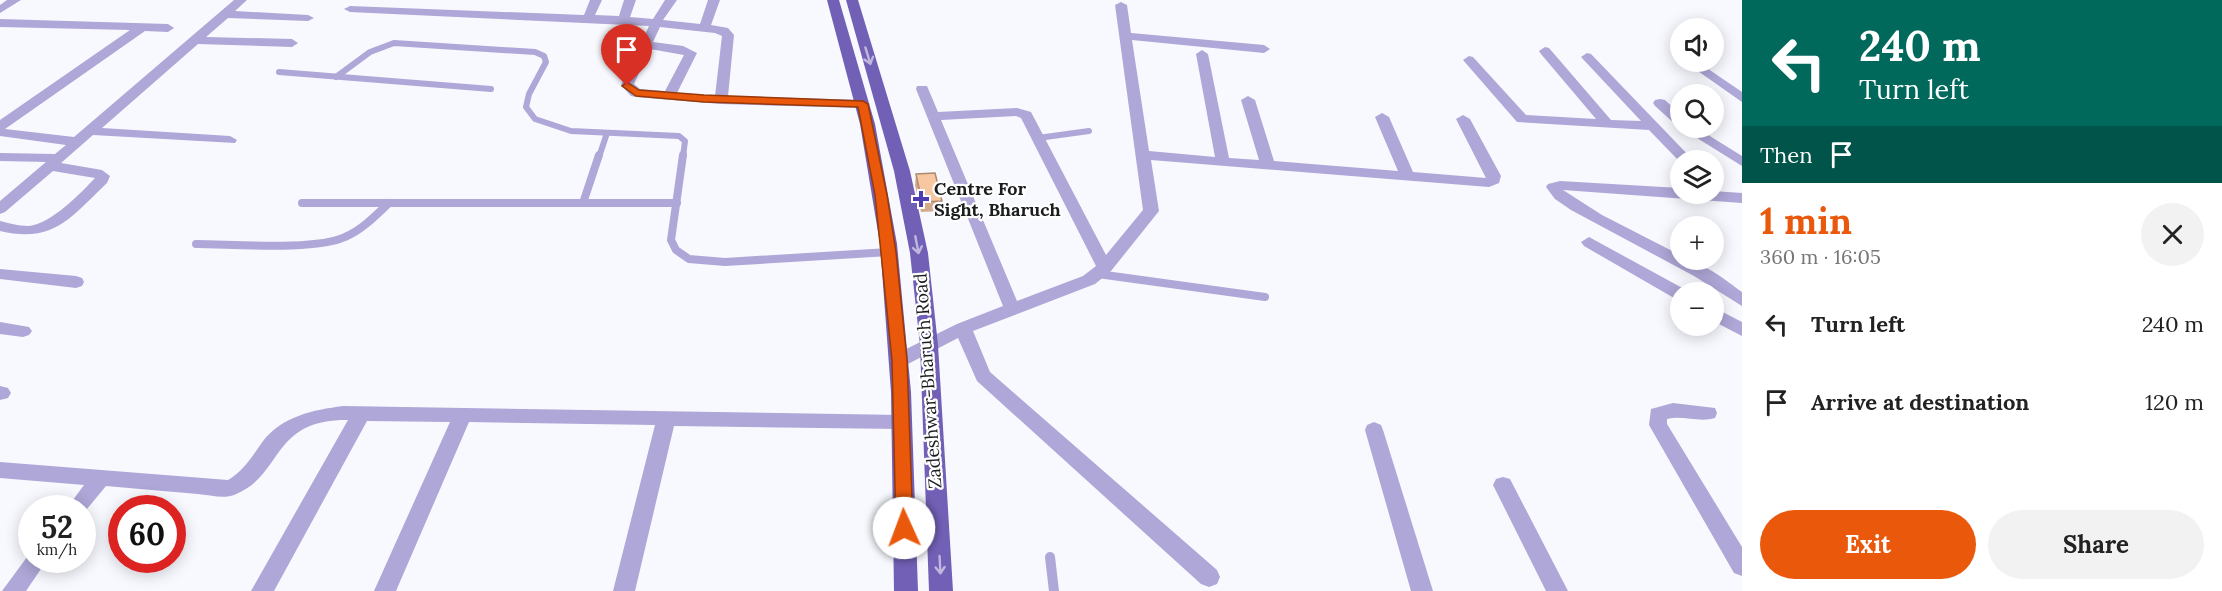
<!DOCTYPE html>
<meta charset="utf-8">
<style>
:root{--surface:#fff;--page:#f2f2f2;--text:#222;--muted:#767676;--accent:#ea580c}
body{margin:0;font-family:Lora,serif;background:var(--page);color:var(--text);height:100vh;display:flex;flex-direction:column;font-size:22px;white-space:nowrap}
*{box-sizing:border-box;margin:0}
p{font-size:20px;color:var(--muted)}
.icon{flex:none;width:33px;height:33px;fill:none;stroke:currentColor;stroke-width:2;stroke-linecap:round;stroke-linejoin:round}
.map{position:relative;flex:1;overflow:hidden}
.sheet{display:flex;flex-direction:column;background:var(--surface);width:480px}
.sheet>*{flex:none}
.banner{background:#00695c;color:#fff;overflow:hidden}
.fabs{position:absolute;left:1670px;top:18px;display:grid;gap:12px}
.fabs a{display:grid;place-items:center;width:54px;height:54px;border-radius:50%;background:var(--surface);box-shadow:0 3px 15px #0003;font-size:30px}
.speed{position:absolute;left:18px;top:495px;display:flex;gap:12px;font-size:30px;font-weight:700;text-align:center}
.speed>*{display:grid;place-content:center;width:78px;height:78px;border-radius:50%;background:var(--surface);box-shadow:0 3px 15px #0003;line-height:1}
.speed small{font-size:15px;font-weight:400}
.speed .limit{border:9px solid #d22;background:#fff;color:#111}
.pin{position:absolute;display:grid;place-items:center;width:51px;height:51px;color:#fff;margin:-62px -26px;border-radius:50% 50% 50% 0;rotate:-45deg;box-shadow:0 0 6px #0007}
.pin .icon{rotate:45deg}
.me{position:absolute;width:66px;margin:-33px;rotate:358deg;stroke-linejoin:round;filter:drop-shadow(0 0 4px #0008)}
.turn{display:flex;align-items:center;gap:21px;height:126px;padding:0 18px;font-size:27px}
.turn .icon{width:78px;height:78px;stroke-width:2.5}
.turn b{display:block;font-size:42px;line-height:51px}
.then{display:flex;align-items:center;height:57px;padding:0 18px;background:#0003;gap:12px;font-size:22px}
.round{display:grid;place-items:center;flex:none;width:63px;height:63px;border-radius:32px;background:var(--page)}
.summary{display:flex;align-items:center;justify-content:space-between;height:102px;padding:0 18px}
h1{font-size:36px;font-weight:800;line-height:45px;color:var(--accent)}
.primary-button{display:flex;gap:12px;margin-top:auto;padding:12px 18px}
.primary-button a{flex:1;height:69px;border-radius:36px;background:var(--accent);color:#fff;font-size:24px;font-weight:800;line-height:69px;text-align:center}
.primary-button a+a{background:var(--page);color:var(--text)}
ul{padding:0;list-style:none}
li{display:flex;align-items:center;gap:18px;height:78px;padding:0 18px}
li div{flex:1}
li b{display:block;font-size:22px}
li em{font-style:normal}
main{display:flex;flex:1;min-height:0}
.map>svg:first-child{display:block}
</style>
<main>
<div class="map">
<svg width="1742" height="591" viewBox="0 0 1742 591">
<rect width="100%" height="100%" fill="#f7f9fe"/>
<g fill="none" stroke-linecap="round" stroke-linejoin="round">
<g stroke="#aea7d7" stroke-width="6">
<path d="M279 72 491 89"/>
<path d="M336 77 370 52 394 43 535 52 544 56 546 62 529 94 526 107 535 119 571 131 679 136 685 141 683 157"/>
<path d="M1038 138 1089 131"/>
<path d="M599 157 607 133"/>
</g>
<g stroke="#aea7d7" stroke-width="8">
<path d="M683 155 671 240 676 250 689 259 725 262 889 252"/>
<path d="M302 203H677"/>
<path d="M583 203 599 155"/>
<path d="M196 244C232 244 315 251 345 237 362 230 375 216 389 203"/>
<path d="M1098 274 1265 297"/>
</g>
<path stroke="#aea7d7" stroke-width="10" d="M1050 557 1054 591"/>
<g fill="#aea7d7" fill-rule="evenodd">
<path d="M7 0H21L0 13V5Z"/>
<path d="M234 0H247L235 11 308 15 314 18 308 21 228 18 206 37 292 39 298 43 292 47 198 44 102 128 230 136 237 140 235 143 93 135 61 163 102 170 110 176 107 183C71 217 54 244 0 231V221C9 223 18 226 28 226 50 225 81 193 95 178L53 171 5 212 0 214V201L46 162 0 161V153L55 154 66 145 0 136V120L130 30 0 27V19L168 24 174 28 168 32 145 31 5 129 74 137Z"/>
<path d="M590 0H602L595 15 619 16 624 0H636L630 17 653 19 665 0H677L663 20 700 24 708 0H720L711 25 728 28 734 35 728 96 863 100 870 104 863 108 721 104 636 97 631 96 621 85 649 26 350 12 344 9 350 6 584 15ZM660 27 715 33 722 36 715 96 677 93 697 53 683 46 653 42ZM650 49 684 55 665 91 640 89 634 84Z"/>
<path d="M1121 2 1127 5 1131 33 1264 45 1270 49 1264 53 1132 40 1149 151 1215 157 1196 54 1202 50 1208 54 1229 158 1259 160 1241 100 1248 96 1255 100 1274 161 1398 171 1375 117 1382 113 1389 117 1413 172 1486 178 1456 119 1463 115 1470 119 1501 176 1499 183 1489 187 1151 160 1159 211 1111 271 1095 284 973 331 990 372 1217 570 1220 577 1217 584 1209 587 1201 584 977 381 958 338 906 365 900 367 894 365 891 360 894 355 957 324 1003 306 916 89 917 86H927L938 112 1017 108 1031 112 1106 255 1143 210 1115 5ZM1016 116 1021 118 1096 266 1083 276 1017 301 941 120Z"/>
<path d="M1545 47 1549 48 1611 120 1641 121 1581 57 1587 53 1591 54 1693 160 1680 162 1649 130 1517 122 1463 60 1469 56 1473 57 1526 115 1596 119 1541 54 1539 51Z"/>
<path d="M1685 62H1698L1742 92V102Z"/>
<path d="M1660 99 1665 100 1680 114V125L1675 124 1655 106 1653 103 1655 100Z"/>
<path d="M1681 128H1697L1742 156V166Z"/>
<path d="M1560 181 1680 188V194H1713V191L1742 193V203L1563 190 1602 215 1680 255V260C1702 260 1725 280 1742 292V306L1694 276 1571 210 1555 199 1546 187 1548 184Z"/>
<path d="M1589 237 1686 290 1687 292H1680V300L1674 298 1584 246 1581 242Z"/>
<path d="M0 269 76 276 82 278 84 282 82 286 76 288 0 279Z"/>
<path d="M1713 307 1742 322V336L1713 321Z"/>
<path d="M0 322 29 327 32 331 29 335 23 337 0 334Z"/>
<path d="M0 386 8 388 11 393 8 398 0 400Z"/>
<path d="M1673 403 1715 408 1717 413 1715 418C1699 423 1683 415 1667 419V424L1742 547V576L1734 573 1649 425 1651 409Z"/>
<path d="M343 406 901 415 908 417 910 422 908 427 901 429 674 426 635 591H613L655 425 469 422 396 591H374L450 422 367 421 274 591H251L348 420C270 419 284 476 234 495 224 499 209 495 198 494 167 491 136 489 106 486L82 515V508H67L84 485 0 478V462L228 480C244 471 253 455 263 441 283 416 313 410 343 406Z"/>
<path d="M1374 422 1381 425 1383 430 1433 591H1411L1365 430 1367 425Z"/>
<path d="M1503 477 1510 479 1568 591H1546L1493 485 1496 479Z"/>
<path d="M30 553H32V560H47L26 591H2Z"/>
</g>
<g fill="#7160b5" fill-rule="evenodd">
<path d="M827 0H839L875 124 897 244 911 392 918 591H894L891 392 880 244 860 124Z"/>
<path d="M846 0H858L910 171 928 253 938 345 953 591H929L920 345 910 253 894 171Z"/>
</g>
</g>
<path fill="#d4ab8b" d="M916 174 942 201V211L921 212 915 185Z"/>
<path fill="#f7c7a2" stroke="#ad8b71" stroke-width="1.5" d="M935 173 942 201 922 202 916 174Z"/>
<defs><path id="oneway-shaft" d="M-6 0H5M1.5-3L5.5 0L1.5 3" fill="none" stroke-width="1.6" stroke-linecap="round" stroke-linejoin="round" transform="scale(1.5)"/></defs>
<g stroke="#bfb7de">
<use href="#oneway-shaft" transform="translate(868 56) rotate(73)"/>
<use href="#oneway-shaft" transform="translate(917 245) rotate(79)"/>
<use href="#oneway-shaft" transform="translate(940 565) rotate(87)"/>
</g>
<path fill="#ea580c" stroke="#983908" stroke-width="1.5" d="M627 82 639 90 704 95 863 101 868 104 887 195 896 252 907 360 913 528 910 533 904 535 898 533 896 528 892 360 875 195 858 107 704 102 636 96 622 86Z"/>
<path fill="#4f3cb3" stroke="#fff" stroke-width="2" d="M918 190h6v6h6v6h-6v6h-6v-6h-6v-6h6z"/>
<g text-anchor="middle" stroke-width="4.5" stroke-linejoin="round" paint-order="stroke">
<g font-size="18" font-weight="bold" fill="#1b1c1e" stroke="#fff" text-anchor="start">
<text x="934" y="195">Centre For<tspan x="934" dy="21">Sight, Bharuch</tspan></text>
</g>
<g font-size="18" fill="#1b1c1e" stroke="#fff">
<text transform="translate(928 381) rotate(-94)" y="6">Zadeshwar-Bharuch Road</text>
</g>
</g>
</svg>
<div class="fabs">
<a><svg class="icon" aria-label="sound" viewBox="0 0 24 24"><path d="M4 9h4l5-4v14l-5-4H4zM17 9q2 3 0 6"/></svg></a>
<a><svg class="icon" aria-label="search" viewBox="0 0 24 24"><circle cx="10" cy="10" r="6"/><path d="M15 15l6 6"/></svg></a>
<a><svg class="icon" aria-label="layers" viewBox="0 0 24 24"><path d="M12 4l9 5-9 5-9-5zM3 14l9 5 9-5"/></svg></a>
<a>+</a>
<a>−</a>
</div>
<div class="speed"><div>52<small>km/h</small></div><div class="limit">60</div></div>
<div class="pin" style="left:627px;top:86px;background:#d93025"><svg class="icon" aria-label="arrive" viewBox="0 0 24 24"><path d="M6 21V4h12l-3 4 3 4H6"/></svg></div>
<svg class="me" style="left:904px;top:528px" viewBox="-20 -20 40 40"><circle r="19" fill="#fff"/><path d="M0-13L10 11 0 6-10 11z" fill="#ea580c"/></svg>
</div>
<section class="sheet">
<div class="banner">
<div class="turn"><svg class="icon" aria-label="left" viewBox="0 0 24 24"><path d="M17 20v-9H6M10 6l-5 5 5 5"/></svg><div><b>240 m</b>Turn left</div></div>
<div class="then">Then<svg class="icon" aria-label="arrive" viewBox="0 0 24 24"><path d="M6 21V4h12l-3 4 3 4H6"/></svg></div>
</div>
<div class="summary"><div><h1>1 min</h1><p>360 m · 16:05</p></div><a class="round"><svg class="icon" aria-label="close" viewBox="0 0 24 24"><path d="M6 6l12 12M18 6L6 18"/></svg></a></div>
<ul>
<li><svg class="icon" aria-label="left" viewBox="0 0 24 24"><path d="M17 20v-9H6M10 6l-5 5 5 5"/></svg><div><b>Turn left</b></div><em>240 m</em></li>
<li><svg class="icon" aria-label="arrive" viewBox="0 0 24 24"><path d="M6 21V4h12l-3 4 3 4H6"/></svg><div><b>Arrive at destination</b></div><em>120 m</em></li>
</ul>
<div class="primary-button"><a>Exit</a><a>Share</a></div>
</section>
</main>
